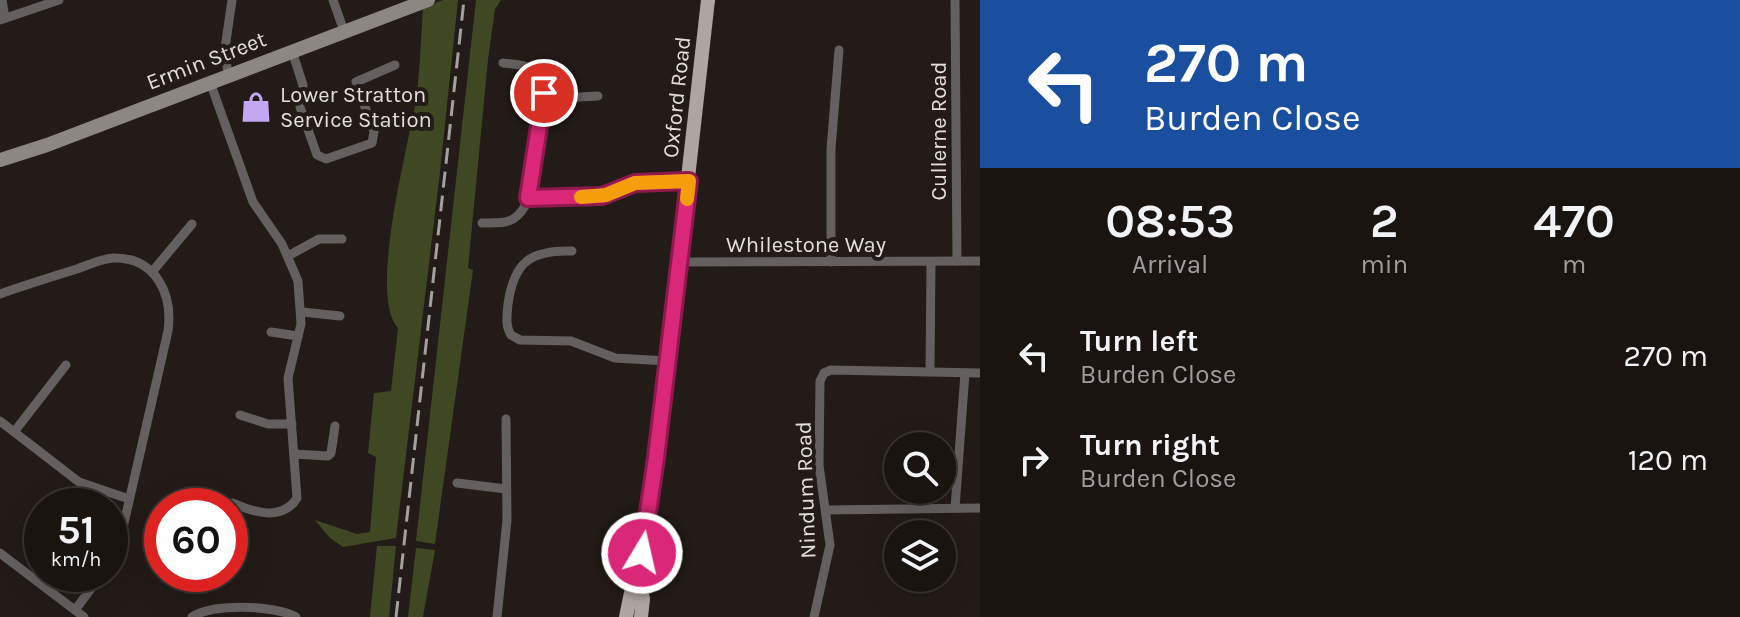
<!DOCTYPE html>
<style>
:root{--surface:#1a1411;--page:#231d1a;--text:#f1f3f6;--muted:#9f9e9f;--line:#383331}
body{margin:0;font-family:Karla,sans-serif;background:var(--page);color:var(--text);height:100vh;display:flex;flex-direction:column;font-size:30px;white-space:nowrap}
*{box-sizing:border-box;margin:0}
p{font-size:26px;color:var(--muted)}
.icon{flex:none;width:44px;height:44px;fill:none;stroke:currentColor;stroke-width:2;stroke-linecap:round;stroke-linejoin:round}
.map{position:relative;flex:1;overflow:hidden}
.side{display:flex;flex-direction:column;background:var(--surface);width:760px}
.side>*{flex:none}
.hud{background:#1a4fa0;color:#fff;overflow:hidden}
.controls{position:absolute;left:884px;top:432px;display:grid;gap:16px}
.controls a{display:grid;place-items:center;width:72px;height:72px;border-radius:50%;background:var(--surface);box-shadow:0 8px 32px #0002,0 0 0 2px var(--line);font-size:40px}
.speed{position:absolute;left:24px;top:488px;display:flex;gap:16px;font-size:40px;font-weight:700;text-align:center}
.speed>*{display:grid;place-content:center;width:104px;height:104px;border-radius:50%;background:var(--surface);box-shadow:0 8px 32px #0002,0 0 0 2px var(--line);line-height:1}
.speed small{font-size:20px;font-weight:400}
.speed .limit{border:12px solid #d22;background:#fff;color:#111}
.pin{position:absolute;display:grid;place-items:center;width:68px;height:68px;color:#fff;margin:-34px;border:4px solid #fff;border-radius:50%;box-shadow:0 2px 8px #0007}
.me{position:absolute;width:88px;margin:-44px;rotate:9deg;stroke-linejoin:round;filter:drop-shadow(0 0 6px #0008)}
.turn{display:flex;align-items:center;gap:28px;height:168px;padding:0 32px;font-size:36px}
.turn .icon{width:104px;height:104px;stroke-width:2.5}
.turn b{display:block;font-size:56px;line-height:68px}
.eta{display:flex;justify-content:space-evenly;align-items:center;height:136px;text-align:center}
.eta b{font-size:48px;font-weight:600;line-height:56px}
ul{padding:0;list-style:none}
li{display:flex;align-items:center;gap:24px;height:104px;padding:0 32px}
li div{flex:1}
li b{display:block;font-size:30px}
li em{font-style:normal}
main{display:flex;flex:1;min-height:0}
.map>svg:first-child{display:block}
</style>
<main>
<div class="map">
<svg width="980" height="617" viewBox="0 0 980 617">
<rect width="100%" height="100%" fill="#221b17"/>
<g fill="#3f4822">
<path d="M443 0H458L440 172 396 538 343 547 330 538 315 520 357 534 370 532 376 457 368 453 374 393 391 391 398 328C367 295 410 141 417 94 420 66 421 37 423 8Z"/>
<path d="M476 0H501L495 9 488 60 468 268 473 270 435 544 416 541Z"/>
<path d="M377 546H396L389 617H370Z"/>
<path d="M416 548 435 550 423 617H408Z"/>
</g>
<g fill="none" stroke-linecap="round" stroke-linejoin="round">
<g stroke="#64605f" stroke-width="9">
<path d="M2 0 5 18"/>
<path d="M333 0 344 31"/>
<path d="M955 0 957 261"/>
<path d="M0 20 59 0"/>
<path d="M292 51 303 85 300 107 317 155 326 159 372 143 374 132 356 82 395 65"/>
<path d="M229 75 224 55 232 0"/>
<path d="M210 82 253 202 282 244 298 281 301 324 288 378 297 498C282 522 253 512 233 503"/>
<path d="M543 99 598 96"/>
<path d="M528 198 602 196 635 183 689 181"/>
<path d="M482 223C502 223 514 225 525 206L544 93C546 65 524 65 503 63"/>
<path d="M572 251C530 250 514 262 508 304 507 316 505 325 511 335L520 340 571 341 615 358 667 361"/>
<path d="M288 256 319 239H342"/>
<path d="M680 262 980 261"/>
<path d="M831 262V149L839 50"/>
<path d="M152 272 192 224"/>
<path d="M0 294C25 285 51 277 77 269 88 265 101 259 113 258 156 257 173 294 168 331L122 532 110 564"/>
<path d="M302 312 340 316"/>
<path d="M271 332 298 336"/>
<path d="M930 372 931 262"/>
<path d="M240 415 268 424H292"/>
<path d="M0 421 79 482 129 499"/>
<path d="M14 432 66 365"/>
<path d="M294 454 328 456 331 453 335 426"/>
<path d="M457 483 506 489"/>
<path d="M955 508 965 373"/>
<path d="M827 510 980 508"/>
<path d="M0 553 84 617"/>
<path d="M75 610 102 574"/>
<path d="M192 617C212 603 275 605 296 617"/>
<path d="M497 617 507 520 506 419"/>
<path d="M814 617 830 545 819 465 820 381 824 373 831 370 980 373"/>
</g>
<path stroke="#8d8784" stroke-width="14" d="M0 160 47 145 428 0"/>
<g stroke="#ada5a1" stroke-width="14">
<path d="M638 579 643 599 641 617"/>
<path d="M626 617 632 588 638 579 662 409 708 0"/>
</g>
<path stroke="#a5a09d" stroke-width="3" stroke-dasharray="16 8" stroke-linecap="butt" d="M396 617 464 0"/>
</g>
<g fill="none" stroke-linecap="round" stroke-linejoin="round">
<defs>
<path id="route" d="M544 93 528 198 602 196 635 183 689 181 656 458 642 553"/>
</defs>
<use href="#route" stroke="#8e194d" stroke-width="20"/>
<use href="#route" stroke="#db2777" stroke-width="14"/>
<path stroke="#f59e0b" stroke-width="14" d="M581 197 606 195 635 183 689 181 687 199"/>
</g>
<defs>
<symbol id="shop-bare" viewBox="-9 -9 18 18"><path d="M-5-2.5h2.3a2.7 3.5 0 0 1 5.4 0H5L5.5 6h-11ZM-1.5-2.5h3a1.5 2.3 0 0 0-3 0Z" fill="#c2a7f2" stroke="#221b17" stroke-width="2.5" paint-order="stroke"/></symbol>
</defs>
<g fill-rule="evenodd">
<use href="#shop-bare" x="234" y="85" width="44" height="44"/>
</g>
<g text-anchor="middle" stroke-width="8" stroke-linejoin="round" paint-order="stroke">
<g font-size="22" fill="#e3dfdc" stroke="#221b17">
<text transform="translate(206 60) rotate(-21)" y="8">Ermin Street</text>
<text transform="translate(676 97) rotate(-84)" y="8">Oxford Road</text>
<text transform="translate(938 131) rotate(-90)" y="8">Cullerne Road</text>
<text x="806" y="252">Whilestone Way</text>
<text transform="translate(805 490) rotate(-92)" y="8">Nindum Road</text>
</g>
<g font-size="22" fill="#e3dfdc" stroke="#221b17" text-anchor="start">
<text x="280" y="102">Lower Stratton<tspan x="280" dy="25">Service Station</tspan></text>
</g>
</g>
</svg>
<div class="controls">
<a><svg class="icon" aria-label="search" viewBox="0 0 24 24"><circle cx="10" cy="10" r="6"/><path d="M15 15l6 6"/></svg></a>
<a><svg class="icon" aria-label="layers" viewBox="0 0 24 24"><path d="M12 4l9 5-9 5-9-5zM3 14l9 5 9-5"/></svg></a>
</div>
<div class="speed"><div>51<small>km/h</small></div><div class="limit">60</div></div>
<div class="pin" style="left:544px;top:93px;background:#d93025"><svg class="icon" aria-label="arrive" viewBox="0 0 24 24"><path d="M6 21V4h12l-3 4 3 4H6"/></svg></div>
<svg class="me" style="left:642px;top:553px" viewBox="-20 -20 40 40"><circle r="17" fill="#db2777" stroke="#fff" stroke-width="3"/><path d="M0-11L8 9 0 5-8 9z" fill="#fff"/></svg>
</div>
<section class="side">
<div class="hud">
<div class="turn"><svg class="icon" aria-label="left" viewBox="0 0 24 24"><path d="M17 20v-9H6M10 6l-5 5 5 5"/></svg><div><b>270 m</b>Burden Close</div></div>
</div>
<div class="eta">
<div><b>08:53</b><p>Arrival</p></div>
<div><b>2</b><p>min</p></div>
<div><b>470</b><p>m</p></div>
</div>
<ul>
<li><svg class="icon" aria-label="left" viewBox="0 0 24 24"><path d="M17 20v-9H6M10 6l-5 5 5 5"/></svg><div><b>Turn left</b><p>Burden Close</p></div><em>270 m</em></li>
<li><svg class="icon" aria-label="right" viewBox="0 0 24 24"><path d="M7 20v-9h11M14 6l5 5-5 5"/></svg><div><b>Turn right</b><p>Burden Close</p></div><em>120 m</em></li>
</ul>
</section>
</main>
